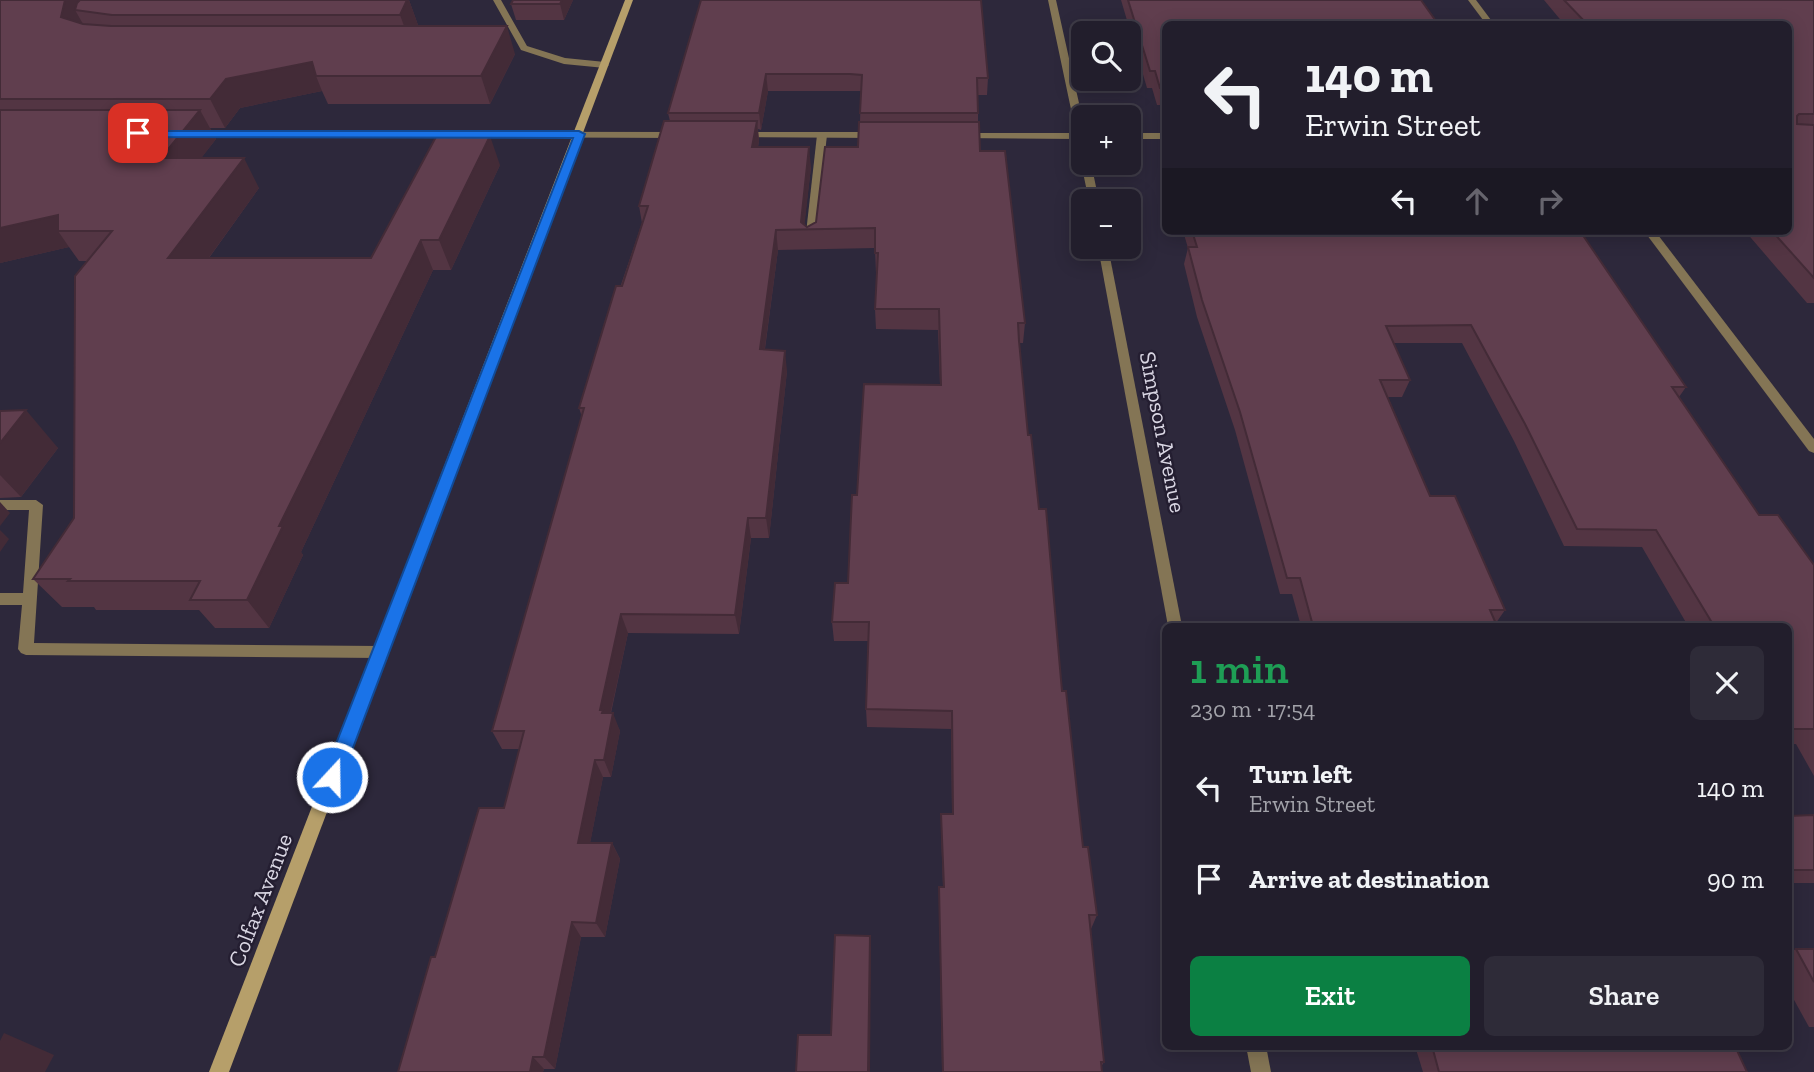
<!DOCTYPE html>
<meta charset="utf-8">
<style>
:root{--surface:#221e2c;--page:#2e2b38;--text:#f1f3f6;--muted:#a2a2a9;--line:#3f3c48;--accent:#0b8043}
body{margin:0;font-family:"Zilla Slab",serif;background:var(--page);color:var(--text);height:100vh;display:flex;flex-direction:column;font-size:26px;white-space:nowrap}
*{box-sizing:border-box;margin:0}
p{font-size:23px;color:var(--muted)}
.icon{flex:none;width:38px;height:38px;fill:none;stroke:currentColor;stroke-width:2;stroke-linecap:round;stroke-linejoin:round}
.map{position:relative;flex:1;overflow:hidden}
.details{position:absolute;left:1162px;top:623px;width:630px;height:427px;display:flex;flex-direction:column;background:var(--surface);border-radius:10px;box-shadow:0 4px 18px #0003,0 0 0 2px var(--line)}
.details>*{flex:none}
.hud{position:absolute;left:1162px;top:21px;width:630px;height:214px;border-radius:10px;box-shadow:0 4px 18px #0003,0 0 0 2px var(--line);background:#221e2c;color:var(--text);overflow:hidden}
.buttons{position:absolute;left:1071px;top:21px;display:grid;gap:14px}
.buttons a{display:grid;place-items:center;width:70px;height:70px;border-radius:10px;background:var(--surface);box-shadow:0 4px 18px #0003,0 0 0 2px var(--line);font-size:35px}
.pin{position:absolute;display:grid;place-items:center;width:60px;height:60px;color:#fff;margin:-30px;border-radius:14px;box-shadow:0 4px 10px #0006}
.me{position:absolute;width:77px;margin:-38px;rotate:21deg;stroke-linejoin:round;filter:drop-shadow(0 0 5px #0008)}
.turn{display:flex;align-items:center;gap:24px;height:147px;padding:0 28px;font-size:32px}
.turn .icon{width:91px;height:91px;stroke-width:2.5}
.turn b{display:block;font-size:49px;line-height:60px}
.lanes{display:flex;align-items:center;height:66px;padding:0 28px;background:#0003;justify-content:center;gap:35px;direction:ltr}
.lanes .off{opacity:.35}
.round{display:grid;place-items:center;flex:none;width:74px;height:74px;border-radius:10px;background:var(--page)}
.head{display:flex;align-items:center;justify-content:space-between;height:119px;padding:0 28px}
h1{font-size:42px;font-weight:600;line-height:52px;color:#1e9e55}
.action{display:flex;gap:14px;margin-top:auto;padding:14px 28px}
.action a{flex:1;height:80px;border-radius:10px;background:var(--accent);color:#fff;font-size:28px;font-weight:600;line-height:80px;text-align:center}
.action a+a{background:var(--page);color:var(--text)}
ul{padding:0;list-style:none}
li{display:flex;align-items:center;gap:21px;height:91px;padding:0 28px}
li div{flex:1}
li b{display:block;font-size:26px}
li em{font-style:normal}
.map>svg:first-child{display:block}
</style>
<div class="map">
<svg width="1814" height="1072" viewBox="0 0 1814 1072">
<rect width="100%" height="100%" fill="#2d283b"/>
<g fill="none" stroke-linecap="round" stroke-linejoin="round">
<g fill="#847555" fill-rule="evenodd">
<path d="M822 132 827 135 815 242 810 245 805 242 817 135Z"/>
<path d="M0 500H36L43 505 34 643 380 646 385 647 388 652 385 657 380 658 26 655 21 653 18 649 22 605H0V593H23L29 510H0Z"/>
</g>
<g fill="#847555" fill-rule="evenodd">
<path d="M493 0H501L527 46 565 58 605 62 609 65 605 68 564 64 521 50Z"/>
<path d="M1048 0H1056L1083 121V145L1080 144 1077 139 957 138 955 136 960 133H1076Z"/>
<path d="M1468 0H1476L1494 24H1486Z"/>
<path d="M191 131 678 132 683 135 678 138 194 136 189 133Z"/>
<path d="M740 132H877L882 135 877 138 737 137V133Z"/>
<rect x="1129" y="133" width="37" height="6"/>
<path d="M1083 161V163H1091L1099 201H1089L1081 163Z"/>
<path d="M1644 231H1655L1814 439V453L1809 451Z"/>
<path d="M1098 247H1108L1182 626H1168Z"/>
<path d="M1246 1046H1266L1271 1072H1251Z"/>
</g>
<path fill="#b69f6a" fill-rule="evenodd" d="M625 0H633L229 1072H209Z"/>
</g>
<g fill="#533543" fill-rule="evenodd">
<path d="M0 0H409L418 25 515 54 490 104H328L322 91 240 108 225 128H210L216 139 201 158 259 188 209 258H371L500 165 451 270H433L301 552 303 555 269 628H215L199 610H96L94 607H62L33 579 74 518 87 261H79L69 247 0 263Z"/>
<path d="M573 0 564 20H516L511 4Z"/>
<path d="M701 0 988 78 987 95H978V122L980 151 1025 323 1023 343H1019L1028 435 1039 509 1083 847 1097 915 1091 929H1090L1104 1062 1101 1067 1102 1072H942L939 902V887H943L941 831V814H952L951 729 867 727 866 709 868 641H834L832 622 848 583 857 495 940 385 938 330 876 329 875 309 877 273H876L875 248 778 250 765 349 787 371 769 538H751L739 634 628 633 611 713 620 731 611 777H603L590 843H612L620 859 605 937H581L555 1069H544L543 1072 435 957 504 808 520 749H502L492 731 582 417 579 408 642 223 639 206 670 121 668 113ZM768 91H861L860 122 858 147 816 222 807 227 804 225 811 167 758 147 759 141 758 129 761 130Z"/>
<path d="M1121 0H1421L1166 24V124L1160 105H1157L1152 88H1147Z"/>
<path d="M1544 0H1814V303H1807L1745 231H1788V24H1564Z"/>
<path d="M1183 231H1582L1581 233 1686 387 1679 397 1759 515 1814 565V776L1796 744H1788V626H1688L1642 547 1564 546 1514 441 1462 343H1394L1410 380 1402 397H1388L1430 496 1505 610 1496 623 1497 626H1301L1292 594H1280L1235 430 1197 317 1184 264 1188 248Z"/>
<path d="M0 411 58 448 21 497 0 498Z"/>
<path d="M1814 815V883H1788V816Z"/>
<path d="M1796 949H1814V1027H1809L1788 989V953Z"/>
<path d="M1415 1046H1735L1747 1072H1423Z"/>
</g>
<g fill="#432b37">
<path d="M65 0H107L75 10 83 24 61 17Z"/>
<path d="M407 0H409L418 25 410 42 400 15Z"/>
<path d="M562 0H573L564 20 560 4Z"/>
<path d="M507 26 515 54 490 104 481 76Z"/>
<path d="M312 62 316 76 322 91 240 108 225 128 210 99 226 79Z"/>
<path d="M766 74 768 91 761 130 759 113Z"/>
<path d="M200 110 216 139 179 187 161 158Z"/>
<path d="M757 121 759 141 754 167 752 147Z"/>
<path d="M490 136 500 165 451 270 439 240Z"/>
<path d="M809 147 811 167 804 230 801 222Z"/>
<path d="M244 158 259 188 187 288 168 258Z"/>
<path d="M58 215V231L69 247 0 263V228Z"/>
<path d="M776 230 778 250 762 369 760 349Z"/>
<path d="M421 240 433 270 301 552 303 555 269 628 247 600 279 526Z"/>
<path d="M785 351 787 371 769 538 766 518Z"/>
<path d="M26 410 58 448 21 497 0 475V443Z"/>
<path d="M0 502 10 513 0 526Z"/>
<path d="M748 518 751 538 739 634 735 615Z"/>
<path d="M0 530 9 539 0 552Z"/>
<path d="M621 614 628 633 608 724 613 713 620 731 611 777 604 760 600 710Z"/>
<path d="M595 760 603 777 587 859 578 843Z"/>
<path d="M612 843 620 859 605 937 596 923Z"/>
<path d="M572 922 581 937 555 1069 544 1057Z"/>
<path d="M870 936 871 948 870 1072H868Z"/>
<path d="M4 1033 54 1055 45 1072H0V1041Z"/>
<path d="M533 1057 544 1069 543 1072H530Z"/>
</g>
<g fill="#603e4e" stroke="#432b37" stroke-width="2">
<path d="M0 0H65L61 17 83 24 111 26H507L481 76H316L312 62 226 79 210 99H0Z"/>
<path d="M80 0H407L400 15H112L75 10 77 3Z"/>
<path d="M513 0H562L560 4H511Z"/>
<path d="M701 0H981L988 78H977L978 113H860L862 75 850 74H766L759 113H668Z"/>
<path d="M1128 0H1421L1438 24H1166V95L1163 88H1160L1155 71H1150Z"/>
<path d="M1564 0H1814V114H1799L1797 116V124L1814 125V278L1772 231H1788V24H1587Z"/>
<path d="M0 110H200L161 158H244L168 258H371L437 135 490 136 439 240H421L279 526H283L247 600H190L200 581H68L70 579H33L74 518 75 276 112 231H58V215L0 228Z"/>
<path d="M664 121H757L752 147H809L801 222 807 227 816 222 825 147H858L859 122H979L980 151H1005L1025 323H1018L1019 341 1028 435H1031L1039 509H1046L1062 691H1066L1083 847H1088L1097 915H1089L1104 1062H1101L1102 1072H943L939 887H944L941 814H953L952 711 866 709 869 622H832L835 583H848L852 495H857L864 384 941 385 939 309H875L878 253H875V228L776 230 760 349 785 351 766 518H748L735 615 621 614 600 710H603L602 713H613L604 760H595L578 843H612L596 923 572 922 544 1057H533L530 1072H398L431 957H435L479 808H504L524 731H492L584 408H579L616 286H622L648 206H639Z"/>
<path d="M1192 231H1580L1686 387H1672L1759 515H1778L1814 565V729H1788V626H1714L1656 530 1577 529 1525 424 1471 325 1386 326 1410 380H1380L1430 496H1455L1505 610H1490L1497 626H1313L1300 578H1287L1240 412 1202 300 1188 247H1197Z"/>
<path d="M26 410 0 443V411Z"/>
<path d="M1814 815V870H1788V816Z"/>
<path d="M835 935 870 936 868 1072H796L798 1035H831Z"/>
<path d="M1796 949H1814V982Z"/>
<path d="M1432 1046H1735L1747 1072H1439Z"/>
</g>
<path fill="#1a73e8" stroke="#114b97" stroke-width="2" d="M134 131H579L585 134 342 777 339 783 332 785 325 783 323 777 573 138 138 137 132 133Z"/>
<g text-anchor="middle" stroke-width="5" stroke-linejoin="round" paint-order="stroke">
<g font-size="23" fill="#d9d6e3" stroke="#241e31">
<text transform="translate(1163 432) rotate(79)" y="8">Simpson Avenue</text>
<text transform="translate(260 900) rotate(-69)" y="8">Colfax Avenue</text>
</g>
</g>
</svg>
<div class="buttons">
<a><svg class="icon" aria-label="search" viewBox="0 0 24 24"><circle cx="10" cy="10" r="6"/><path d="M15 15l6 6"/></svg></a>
<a>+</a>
<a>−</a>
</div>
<div class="pin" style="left:138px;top:133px;background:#d93025"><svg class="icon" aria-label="arrive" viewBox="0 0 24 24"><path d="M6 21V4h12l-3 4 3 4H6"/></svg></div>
<svg class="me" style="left:332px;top:777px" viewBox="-20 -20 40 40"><circle r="17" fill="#1a73e8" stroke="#fff" stroke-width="3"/><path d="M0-11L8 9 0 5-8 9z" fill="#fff"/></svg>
<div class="hud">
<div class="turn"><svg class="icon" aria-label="left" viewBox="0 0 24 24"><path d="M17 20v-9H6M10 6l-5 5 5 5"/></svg><div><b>140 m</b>Erwin Street</div></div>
<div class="lanes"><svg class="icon" aria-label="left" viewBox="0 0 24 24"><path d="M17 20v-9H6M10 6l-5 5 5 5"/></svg><svg class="icon off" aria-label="ahead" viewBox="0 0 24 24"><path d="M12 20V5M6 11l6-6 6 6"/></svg><svg class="icon off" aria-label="right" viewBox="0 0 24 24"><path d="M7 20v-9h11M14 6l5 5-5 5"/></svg></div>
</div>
<section class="details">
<div class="head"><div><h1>1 min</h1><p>230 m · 17:54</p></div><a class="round"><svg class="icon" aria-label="close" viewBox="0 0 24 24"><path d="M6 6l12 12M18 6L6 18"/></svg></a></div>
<ul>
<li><svg class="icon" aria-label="left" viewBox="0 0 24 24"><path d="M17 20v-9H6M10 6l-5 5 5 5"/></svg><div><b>Turn left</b><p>Erwin Street</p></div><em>140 m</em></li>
<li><svg class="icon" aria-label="arrive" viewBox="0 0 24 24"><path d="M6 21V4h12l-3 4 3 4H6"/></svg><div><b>Arrive at destination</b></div><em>90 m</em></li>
</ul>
<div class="action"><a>Exit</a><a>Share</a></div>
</section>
</div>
